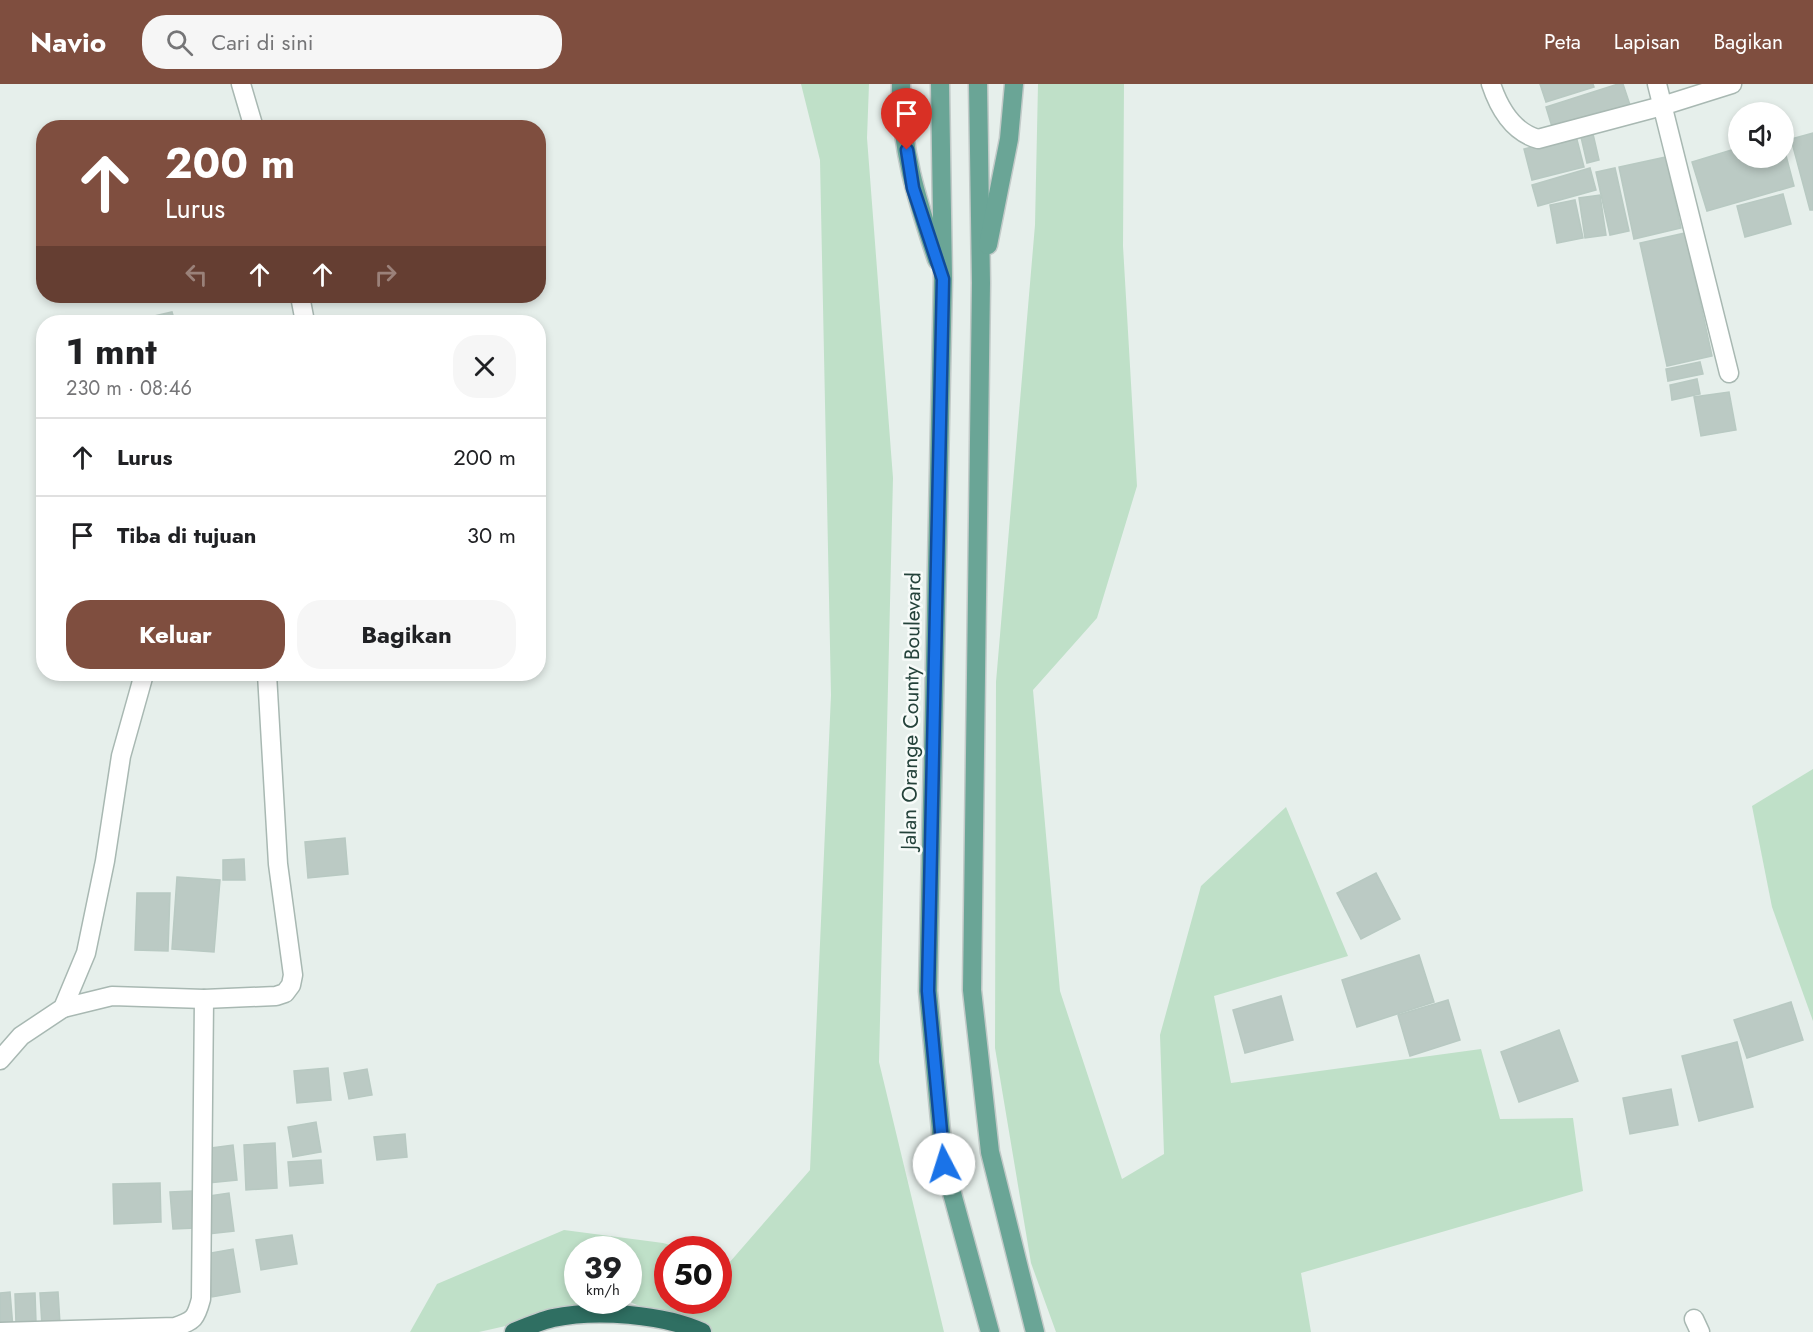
<!DOCTYPE html>
<html lang="id">
<meta charset="utf-8">
<style>
:root{--surface:#fff;--page:#f6f6f6;--text:#202124;--muted:#757577;--line:#e0e0e0;--accent:#7f4e3f}
body{margin:0;font-family:Jost,sans-serif;background:var(--page);color:var(--text);height:100vh;display:flex;flex-direction:column;font-size:22px;white-space:nowrap}
*{box-sizing:border-box;margin:0}
p{font-size:20px;color:var(--muted)}
.icon{flex:none;width:33px;height:33px;fill:none;stroke:currentColor;stroke-width:2;stroke-linecap:round;stroke-linejoin:round}
.map{position:relative;flex:1;overflow:hidden}
.panel{position:absolute;left:36px;top:231px;width:510px;height:366px;display:flex;flex-direction:column;background:var(--surface);border-radius:24px;box-shadow:0 3px 9px #0003}
.panel>*{flex:none}
.hud{position:absolute;left:36px;top:36px;width:510px;height:183px;border-radius:24px;box-shadow:0 3px 9px #0003;background:#7f4e3f;color:#fff;overflow:hidden}
.tools{position:absolute;left:1728px;top:18px;display:grid;gap:12px}
.tools a{display:grid;place-items:center;width:66px;height:66px;border-radius:50%;background:var(--surface);box-shadow:0 3px 9px #0003;font-size:30px}
.speed{position:absolute;left:564px;top:1152px;display:flex;gap:12px;font-size:30px;font-weight:700;text-align:center}
.speed>*{display:grid;place-content:center;width:78px;height:78px;border-radius:50%;background:var(--surface);box-shadow:0 3px 9px #0003;line-height:1}
.speed small{font-size:15px;font-weight:400}
.speed .limit{border:9px solid #d22;background:#fff;color:#111}
.pin{position:absolute;display:grid;place-items:center;width:51px;height:51px;color:#fff;margin:-62px -26px;border-radius:50% 50% 50% 0;rotate:-45deg;box-shadow:0 0 6px #0007}
.pin .icon{rotate:45deg}
.me{position:absolute;width:66px;margin:-33px;rotate:355deg;stroke-linejoin:round;filter:drop-shadow(0 0 4px #0008)}
.turn{display:flex;align-items:center;gap:21px;height:126px;padding:0 30px;font-size:27px}
.turn .icon{width:78px;height:78px;stroke-width:2.5}
.turn b{display:block;font-size:42px;line-height:51px}
.lanes{display:flex;align-items:center;height:57px;padding:0 30px;background:#0003;justify-content:center;gap:30px;direction:ltr}
.lanes .off{opacity:.35}
.round{display:grid;place-items:center;flex:none;width:63px;height:63px;border-radius:24px;background:var(--page)}
.summary{display:flex;align-items:center;justify-content:space-between;height:102px;padding:0 30px}
h1{font-size:36px;font-weight:700;line-height:45px}
.action{display:flex;gap:12px;margin-top:auto;padding:12px 30px}
.action a{flex:1;height:69px;border-radius:24px;background:var(--accent);color:#fff;font-size:24px;font-weight:700;line-height:69px;text-align:center}
.action a+a{background:var(--page);color:var(--text)}
ul{padding:0;list-style:none}
li{display:flex;align-items:center;gap:18px;height:78px;padding:0 30px;border-top:2px solid var(--line)}
li div{flex:1}
li b{display:block;font-size:22px}
li em{font-style:normal}
header{display:flex;align-items:center;gap:36px;box-sizing:border-box;height:84px;padding:0 30px;background:var(--accent);color:#fff}
header strong{font-size:28px}
nav{display:flex;gap:33px;margin-inline-start:auto;font-size:21px}
.search{width:420px;height:54px;background:var(--page);display:flex;align-items:center;gap:15px;box-sizing:border-box;padding:0 21px;border-radius:24px;color:var(--muted);font-size:22px}
.map>svg:first-child{display:block}
</style>
<header>
<strong>Navio</strong>
<div class="search"><svg class="icon" aria-label="search" viewBox="0 0 24 24"><circle cx="10" cy="10" r="6"/><path d="M15 15l6 6"/></svg>Cari di sini</div>
<nav><a>Peta</a><a>Lapisan</a><a>Bagikan</a></nav>
</header>
<div class="map">
<svg width="1813" height="1248" viewBox="0 0 1813 1248">
<rect width="100%" height="100%" fill="#e6efeb"/>
<g fill="#bfe0c8">
<path d="M801 0H869L867 54 893 394 879 978 944 1248H698L628 1217V1166H578V1216L614 1217 479 1248H410L437 1200 564 1146 663 1159 685 1165 668 1166V1216H718L719 1176 729 1179 810 1086 831 611 820 76Z"/>
<path d="M1038 0H1124L1123 162 1137 402 1097 534 1033 606 1060 907 1122 1095 1164 1070 1160 951 1201 802 1286 723 1348 872 1214 912 1231 999 1481 965 1500 1035 1573 1034 1583 1107 1301 1189 1311 1248H1056L1031 1179 995 964 996 598 1035 141Z"/>
<path d="M1813 685V937L1772 823 1752 722Z"/>
</g>
<g fill="#bbcac4" stroke="#b8c9c2" stroke-width="1.5">
<path d="M1540 0H1593L1594 3 1546 18Z"/>
<path d="M1618 0H1623L1630 21 1553 46 1546 23Z"/>
<path d="M1813 49V126H1810L1791 55Z"/>
<path d="M1593 50 1599 76 1587 79 1581 53Z"/>
<path d="M1576 52 1584 83 1532 96 1524 65Z"/>
<path d="M1738 64V74H1784V64L1794 102 1707 127 1692 78Z"/>
<path d="M1666 73 1681 144 1634 155 1619 83Z"/>
<path d="M1590 84 1596 106 1538 122 1532 101Z"/>
<path d="M1615 84 1629 147 1610 151 1596 88Z"/>
<path d="M1783 110 1791 140 1745 153 1737 122Z"/>
<path d="M1600 111 1606 151 1585 154 1579 114Z"/>
<path d="M1575 116 1583 154 1557 159 1550 121Z"/>
<path d="M1685 149 1712 272 1667 282 1640 159Z"/>
<path d="M172 228 175 238H128Z"/>
<path d="M1700 278 1703 290 1668 297 1666 285Z"/>
<path d="M1697 295 1700 310 1672 316 1670 301Z"/>
<path d="M1729 308 1736 346 1701 352 1694 313Z"/>
<path d="M345 754 348 790 308 794 305 758Z"/>
<path d="M244 775 245 796H223V776Z"/>
<path d="M1376 789 1400 835 1361 855 1337 809Z"/>
<path d="M177 793 220 796 214 868 172 865Z"/>
<path d="M137 809H170L168 867 135 866Z"/>
<path d="M1419 871 1434 918 1357 943 1342 896Z"/>
<path d="M1281 912 1293 956 1245 969 1233 926Z"/>
<path d="M1448 916 1460 956 1410 972 1398 931Z"/>
<path d="M1791 918 1803 956 1747 974 1734 936Z"/>
<path d="M1559 946 1578 997 1519 1018 1501 968Z"/>
<path d="M1737 958 1753 1023 1699 1037 1682 972Z"/>
<path d="M328 984 331 1016 297 1019 294 987Z"/>
<path d="M367 985 372 1011 349 1015 344 989Z"/>
<path d="M1671 1005 1678 1041 1630 1050 1623 1014Z"/>
<path d="M316 1038 321 1068 293 1073 288 1043Z"/>
<path d="M405 1050 407 1073 377 1076 374 1053Z"/>
<path d="M275 1059 277 1104 246 1106 244 1061Z"/>
<path d="M233 1061 237 1096 208 1099 204 1065Z"/>
<path d="M321 1076 323 1099 290 1102 288 1078Z"/>
<path d="M160 1099 161 1138 114 1140 113 1100Z"/>
<path d="M193 1107 196 1144 173 1145 170 1108Z"/>
<path d="M229 1109 234 1147 208 1150 203 1113Z"/>
<path d="M292 1151 297 1180 261 1186 256 1156Z"/>
<path d="M233 1165 240 1208 212 1213 205 1170Z"/>
<path d="M10 1208 13 1244 0 1245V1209Z"/>
<path d="M58 1208 60 1240 42 1242 40 1209Z"/>
<path d="M35 1209 36 1238 16 1239 15 1210Z"/>
</g>
<g fill="none" stroke-linecap="round" stroke-linejoin="round">
<defs>
<g id="minor">
<path d="M241 0 254 44"/>
<path d="M1491 0C1499 24 1513 48 1538 55L1662 22 1732 0"/>
<path d="M1657 0 1729 289"/>
<path d="M300 212 305 238"/>
<path d="M63 924 112 912 204 915 276 912 285 909 291 901 293 891 278 780 267 590"/>
<path d="M0 976 21 952 63 924 86 869 105 777 121 672 144 590"/>
<path d="M1694 1235 1700 1248"/>
<path d="M0 1248 175 1243C194 1237 196 1234 201 1215L204 915"/>
</g>
<g id="major">
<path d="M901 0C900 63 917 116 937 176"/>
<path d="M940 0 943 195 928 907 944 1080 990 1248"/>
<path d="M978 0 981 199 972 906 990 1068 1035 1248"/>
<path d="M988 161 1009 55 1014 0"/>
</g>
<path id="highway" d="M514 1248C526 1243 540 1237 553 1234 596 1225 663 1230 702 1248"/>
</defs>
<use href="#minor" stroke="#a8b8b2" stroke-width="21"/>
<use href="#major" stroke="#c2cac8" stroke-width="21"/>
<use href="#highway" stroke="#c2cac8" stroke-width="21"/>
<use href="#minor" stroke="#fff" stroke-width="18"/>
<use href="#major" stroke="#6aa596" stroke-width="18"/>
<use href="#highway" stroke="#2f6f62" stroke-width="18"/>
</g>
<g fill="none" stroke-linecap="round" stroke-linejoin="round">
<defs>
<path id="route" d="M907 66 913 104 943 195 928 907 944 1080"/>
</defs>
<use href="#route" stroke="#114b97" stroke-width="15"/>
<use href="#route" stroke="#1a73e8" stroke-width="10"/>
</g>
<g text-anchor="middle" stroke-width="5" stroke-linejoin="round" paint-order="stroke">
<g font-size="21" fill="#24423a" stroke="#f7fbf9">
<text transform="translate(911 627) rotate(-89)" y="7">Jalan Orange County Boulevard</text>
</g>
</g>
</svg>
<div class="tools">
<a><svg class="icon" aria-label="sound" viewBox="0 0 24 24"><path d="M4 9h4l5-4v14l-5-4H4zM17 9q2 3 0 6"/></svg></a>
</div>
<div class="speed"><div>39<small>km/h</small></div><div class="limit">50</div></div>
<div class="pin" style="left:907px;top:66px;background:#d93025"><svg class="icon" aria-label="arrive" viewBox="0 0 24 24"><path d="M6 21V4h12l-3 4 3 4H6"/></svg></div>
<svg class="me" style="left:944px;top:1080px" viewBox="-20 -20 40 40"><circle r="19" fill="#fff"/><path d="M0-13L10 11 0 6-10 11z" fill="#1a73e8"/></svg>
<div class="hud">
<div class="turn"><svg class="icon" aria-label="ahead" viewBox="0 0 24 24"><path d="M12 20V5M6 11l6-6 6 6"/></svg><div><b>200 m</b>Lurus</div></div>
<div class="lanes"><svg class="icon off" aria-label="left" viewBox="0 0 24 24"><path d="M17 20v-9H6M10 6l-5 5 5 5"/></svg><svg class="icon" aria-label="ahead" viewBox="0 0 24 24"><path d="M12 20V5M6 11l6-6 6 6"/></svg><svg class="icon" aria-label="ahead" viewBox="0 0 24 24"><path d="M12 20V5M6 11l6-6 6 6"/></svg><svg class="icon off" aria-label="right" viewBox="0 0 24 24"><path d="M7 20v-9h11M14 6l5 5-5 5"/></svg></div>
</div>
<section class="panel">
<div class="summary"><div><h1>1 mnt</h1><p>230 m · 08:46</p></div><a class="round"><svg class="icon" aria-label="close" viewBox="0 0 24 24"><path d="M6 6l12 12M18 6L6 18"/></svg></a></div>
<ul>
<li><svg class="icon" aria-label="ahead" viewBox="0 0 24 24"><path d="M12 20V5M6 11l6-6 6 6"/></svg><div><b>Lurus</b></div><em>200 m</em></li>
<li><svg class="icon" aria-label="arrive" viewBox="0 0 24 24"><path d="M6 21V4h12l-3 4 3 4H6"/></svg><div><b>Tiba di tujuan</b></div><em>30 m</em></li>
</ul>
<div class="action"><a>Keluar</a><a>Bagikan</a></div>
</section>
</div>
